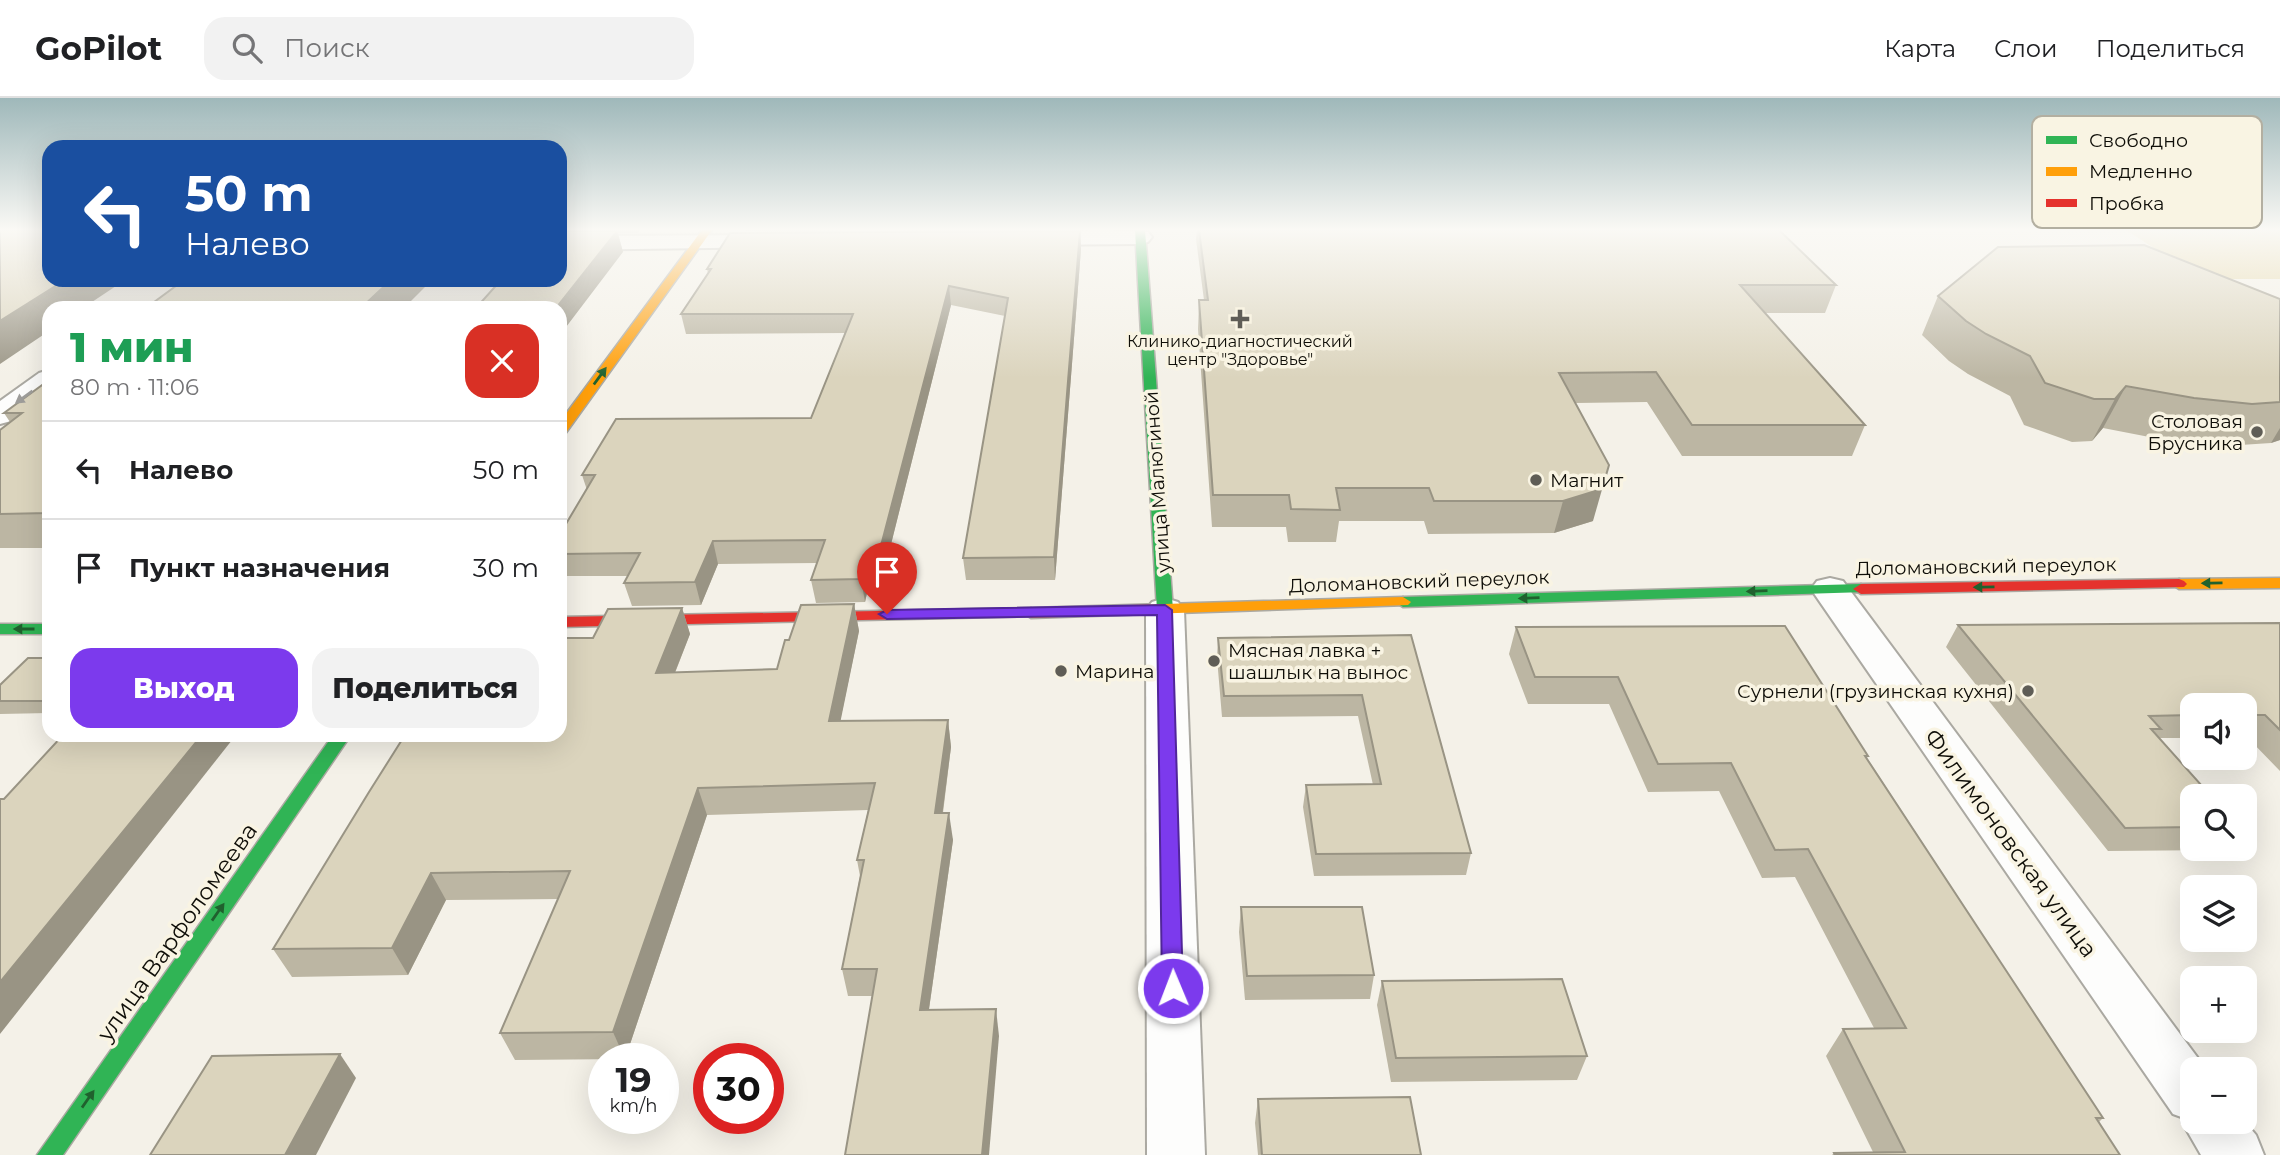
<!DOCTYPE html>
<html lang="ru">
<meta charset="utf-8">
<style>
:root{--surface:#fff;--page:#f2f2f2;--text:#202124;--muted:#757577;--line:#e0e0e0;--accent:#7c3aed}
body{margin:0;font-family:Montserrat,sans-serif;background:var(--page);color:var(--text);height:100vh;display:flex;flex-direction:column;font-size:26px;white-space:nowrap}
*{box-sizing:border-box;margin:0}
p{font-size:23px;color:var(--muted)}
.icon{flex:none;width:38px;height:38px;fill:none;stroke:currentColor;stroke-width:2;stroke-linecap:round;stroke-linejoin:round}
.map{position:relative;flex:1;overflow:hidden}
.drawer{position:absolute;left:42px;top:203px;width:525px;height:441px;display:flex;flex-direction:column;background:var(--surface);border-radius:21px;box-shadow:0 7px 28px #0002}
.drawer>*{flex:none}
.top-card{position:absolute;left:42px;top:42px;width:525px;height:147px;border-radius:21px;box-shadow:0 7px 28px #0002;background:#1a4fa0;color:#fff;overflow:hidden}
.fabs{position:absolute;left:2180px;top:595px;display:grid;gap:14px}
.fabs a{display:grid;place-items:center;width:77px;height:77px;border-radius:14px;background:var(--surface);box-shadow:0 7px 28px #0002;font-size:35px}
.speed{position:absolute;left:588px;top:945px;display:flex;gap:14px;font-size:35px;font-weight:700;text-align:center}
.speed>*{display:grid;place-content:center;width:91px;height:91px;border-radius:50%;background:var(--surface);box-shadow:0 7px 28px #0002;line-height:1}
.speed small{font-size:18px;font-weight:400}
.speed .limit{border:10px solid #d22;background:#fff;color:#111}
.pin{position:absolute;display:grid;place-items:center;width:60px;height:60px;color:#fff;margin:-72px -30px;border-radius:50% 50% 50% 0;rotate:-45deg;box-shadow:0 0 7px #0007}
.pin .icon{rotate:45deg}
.me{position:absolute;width:77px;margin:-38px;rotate:359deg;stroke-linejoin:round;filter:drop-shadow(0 0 5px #0008)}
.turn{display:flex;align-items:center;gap:24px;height:147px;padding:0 28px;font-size:32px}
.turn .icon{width:91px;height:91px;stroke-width:2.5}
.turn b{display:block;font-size:49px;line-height:60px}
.round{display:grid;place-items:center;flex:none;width:74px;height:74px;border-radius:21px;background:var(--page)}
.head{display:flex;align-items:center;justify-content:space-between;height:119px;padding:0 28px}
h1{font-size:42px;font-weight:800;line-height:52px;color:#1e9e55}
.button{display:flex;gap:14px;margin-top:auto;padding:14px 28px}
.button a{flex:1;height:80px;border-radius:21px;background:var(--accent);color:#fff;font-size:28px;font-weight:800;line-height:80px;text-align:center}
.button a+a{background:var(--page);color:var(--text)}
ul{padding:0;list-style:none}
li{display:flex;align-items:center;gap:21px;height:98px;padding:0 28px;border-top:2px solid var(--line)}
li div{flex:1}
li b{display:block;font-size:26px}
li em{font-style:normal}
header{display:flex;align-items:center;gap:42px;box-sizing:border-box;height:98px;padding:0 35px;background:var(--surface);border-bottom:2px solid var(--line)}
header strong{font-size:33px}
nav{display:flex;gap:38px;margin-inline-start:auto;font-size:24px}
.search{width:490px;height:63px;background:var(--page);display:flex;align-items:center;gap:18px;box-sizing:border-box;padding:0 24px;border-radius:21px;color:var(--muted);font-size:26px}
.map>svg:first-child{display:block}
</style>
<header>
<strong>GoPilot</strong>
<div class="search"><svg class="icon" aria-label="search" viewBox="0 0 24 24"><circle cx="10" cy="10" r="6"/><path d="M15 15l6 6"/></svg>Поиск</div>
<nav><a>Карта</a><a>Слои</a><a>Поделиться</a></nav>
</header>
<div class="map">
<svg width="2280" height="1057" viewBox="0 0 2280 1057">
<rect width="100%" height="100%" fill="#f4f1e8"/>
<path fill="#e4d6a7" d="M2126 132H2280V181H2202Z"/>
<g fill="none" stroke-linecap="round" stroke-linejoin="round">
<defs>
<g id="street">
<path d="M1106 132 1148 134 1152 139 1148 144 1140 146 1028 147 1020 145 1016 140 1020 135 1028 133Z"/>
<path d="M775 137 784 139 787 144 784 149 560 152V138Z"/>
<path d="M49 272V295L11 323 0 326V303L39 275Z"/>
<path d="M1830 480 1843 483 2206 971H2193V1024H2245L2256 1037 2264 1057H2201L2182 1024 2184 1020 2173 1016 1811 491 1817 483Z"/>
<path d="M1165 500 1178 504 1184 512 1205 1057H1147L1146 512 1152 504Z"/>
</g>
<g id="fast">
<path d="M1135 132H1145L1173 512 1165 517 1157 512Z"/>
<path d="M1861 486 1869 491 1866 494 1403 509 1395 504 1403 499Z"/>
<rect x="0" y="526" width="49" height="10"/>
<path d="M333 637H351L63 1057H37Z"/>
</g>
<g id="slow">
<path d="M702 132H712L565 336 560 337V324Z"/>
<path d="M2280 480V490L2179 491 2171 486 2179 481Z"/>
<path d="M1403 499 1411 504 1408 507 1031 520 1023 515 1031 510Z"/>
</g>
<g id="jam">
<path d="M2179 481 2184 483 2187 486 2184 489 1861 496 1853 491 1861 486Z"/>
<path d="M1031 510 1039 515 1036 518 560 529V519Z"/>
</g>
</defs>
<use href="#street" stroke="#aba9a2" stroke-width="4"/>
<use href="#fast" stroke="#aba9a2" stroke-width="3"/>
<use href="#slow" stroke="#aba9a2" stroke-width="3"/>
<use href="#jam" stroke="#aba9a2" stroke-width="3"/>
<use href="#street" fill="#fdfdfc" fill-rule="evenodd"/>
<use href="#fast" fill="#30b455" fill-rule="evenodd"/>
<use href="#slow" fill="#ff9f0a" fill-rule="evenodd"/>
<use href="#jam" fill="#e5322d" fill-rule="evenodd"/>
</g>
<g fill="#bcb6a3">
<path d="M567 132H640L638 135H618L623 154 568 133Z"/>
<path d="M746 132H858L746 133Z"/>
<path d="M1197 132H1779L1836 187 1825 215H1765L1865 327 1852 358H1682L1647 304 1576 305 1593 423 1554 435 1428 436 1424 423H1339L1336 444H1288L1286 429H1212L1198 231 1199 202H1204L1196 141Z"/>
<path d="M1080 133 1081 151 1055 482H966L963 460 1005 218 951 207 881 486H869L865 504 816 505 811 482 817 465 718 466 701 507 632 508 624 485 628 478H560V436L587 392 582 377 811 320 845 235 686 236 681 216 708 176 707 171Z"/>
<path d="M1938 198 2280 201V342L2271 345 2225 348 2170 343 2103 330 2092 343 2072 344 2024 327 2010 298 1968 276 1949 263 1922 237Z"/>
<path d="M49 282V450H0V332L10 324 4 315Z"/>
<path d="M854 506 859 533 840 623 948 622 951 649 943 715 953 742 929 911 999 938 873 898H848L842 871 860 778 857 762 868 712 707 717 625 961 515 962 500 935 558 801 446 802 408 877 292 879 273 851 593 540 682 510 690 536 675 575 777 571 789 542Z"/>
<path d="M2280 525V673L2248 640H2245V607H2193V640H2159L2193 698V751H2221L2220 752 2108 753 1946 549 1958 527Z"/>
<path d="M1516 529 1868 658 1867 660 2103 1020 2099 1024 2120 1057H1832L1834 1055 1873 1054 1826 958 1843 931 1874 930 1795 779 1762 780 1719 693 1648 694 1609 606H1528L1509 556Z"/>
<path d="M1411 537 1471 755 1466 777 1314 778 1303 709 1306 687H1373L1358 618 1222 619 1217 560 1218 540Z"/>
<path d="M49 560V615L0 616V587Z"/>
<path d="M1241 809 1374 877 1370 901 1245 902 1239 834Z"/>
<path d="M1382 883 1587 958 1577 982 1391 984 1377 907Z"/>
<path d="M1258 1001 1421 1057H1258L1255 1025Z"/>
</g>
<g fill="#999484">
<path d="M617 133 623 154 560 237V210H556Z"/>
<path d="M1080 133 1081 151 1055 482 1054 459Z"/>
<path d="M65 182H125L83 210H49V233L0 266V223Z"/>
<path d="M391 182H432L404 210H361Z"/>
<path d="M949 188 951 207 881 486 877 463Z"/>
<path d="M2126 288 2103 330 2092 343 2115 301Z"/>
<path d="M2280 330V342L2271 345Z"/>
<path d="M1609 367 1593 423 1554 435 1563 403Z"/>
<path d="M713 443 718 466 701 507 695 484Z"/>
<path d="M865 463 869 486 865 504 861 481Z"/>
<path d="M854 506 859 533 835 650 829 623Z"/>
<path d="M682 510 690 536 664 602 656 575Z"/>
<path d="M948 622 951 649 939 742 935 715Z"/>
<path d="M202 637H236L0 936V884Z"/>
<path d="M698 690 707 717 625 961 613 934Z"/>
<path d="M949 715 953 742 925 939 920 912Z"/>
<path d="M431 775 446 802 408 877 392 850Z"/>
<path d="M996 911 999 938 989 1057H982Z"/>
<path d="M340 956 356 980 316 1057H285Z"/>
</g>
<g fill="#dbd4bd" stroke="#999484" stroke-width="2">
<path d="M0 132H49V182H65L0 223Z"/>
<path d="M1199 132H1779L1836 187H1740L1865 327H1692L1656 274 1559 275 1609 367 1602 391 1563 403H1434L1429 390H1336L1340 412 1291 411 1289 397H1213L1199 202H1208Z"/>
<path d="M560 133H617L556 210H476L501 182H560Z"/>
<path d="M1080 133 1054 459 963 460 1008 200 949 188 877 463H865L861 481 811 482 825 442 713 443 695 484 624 485 640 455 560 456V436L595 377H582L616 321 811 320 853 216H681L711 171H707L730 135Z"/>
<path d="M2144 147 2280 201V304L2252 306 2194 300 2126 288 2115 301H2094L2045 285 2030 258 1986 236 1966 223 1938 198 1998 149Z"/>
<path d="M184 182H391L361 210H146Z"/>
<path d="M49 282V415L0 416V332L22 315H4Z"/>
<path d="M854 506 829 623 948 622 935 715H949L920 912 996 911 982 1057H845L877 871H842L864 762H857L875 685 698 690 613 934 500 935 570 773 431 775 392 850 273 851 369 694 405 637H560V540H593L608 511 682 510 656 575 777 571 785 542H789L801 507Z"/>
<path d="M2280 525V632L2265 617H2245V607H2193V617L2149 618 2161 631H2151L2211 698H2193V729L2125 730 1958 527Z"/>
<path d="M1785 528 1868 658H1865L2103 1020H2096L2120 1057H1835L1834 1055 1905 1054 1843 931 1906 930 1808 751 1775 752 1731 665 1658 666 1618 579H1535L1516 529Z"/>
<path d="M1411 537 1471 755 1316 756 1306 687 1381 686 1362 597 1224 598 1218 540Z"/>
<path d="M28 560H49V603H0V587Z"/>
<path d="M63 637H202L0 884V701H4Z"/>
<path d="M1241 809H1362L1374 877 1247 878Z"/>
<path d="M1562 881 1587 958 1396 960 1382 883Z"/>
<path d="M340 956 285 1057H150L212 958Z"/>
<path d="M1410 999 1421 1057H1262L1258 1001Z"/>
</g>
<defs><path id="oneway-solid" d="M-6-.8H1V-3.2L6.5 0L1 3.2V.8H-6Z" transform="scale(1.75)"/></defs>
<g fill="#20612e">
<use href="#oneway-solid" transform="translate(600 278) rotate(-54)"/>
<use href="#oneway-solid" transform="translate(2212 485) rotate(179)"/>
<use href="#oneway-solid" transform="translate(1984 489) rotate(179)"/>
<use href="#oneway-solid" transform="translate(1757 493) rotate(178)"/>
<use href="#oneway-solid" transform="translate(1529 500) rotate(178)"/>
<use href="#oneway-solid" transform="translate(24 531) rotate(180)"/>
<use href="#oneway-solid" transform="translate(218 814) rotate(-55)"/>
<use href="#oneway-solid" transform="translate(88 1001) rotate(-55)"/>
</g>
<use fill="#9e9d9a" href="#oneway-solid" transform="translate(24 299) rotate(144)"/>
<linearGradient id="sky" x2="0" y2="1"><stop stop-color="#9fb8ba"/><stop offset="0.47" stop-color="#faf9f5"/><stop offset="1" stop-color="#faf9f5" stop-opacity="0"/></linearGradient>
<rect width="2280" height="280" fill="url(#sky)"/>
<path fill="#7c3aed" stroke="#51269a" stroke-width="2" d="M1165 507 1172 512 1183 890 1180 896 1173 899 1165 896 1162 890 1157 517 887 521 879 516 887 512Z"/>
<g fill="#5f5d56" stroke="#f9f4e3" stroke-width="2.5">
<path d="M1236.5 210.5h7v7h7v7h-7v7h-7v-7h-7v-7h7z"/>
<circle cx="2257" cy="334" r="7"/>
<circle cx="1536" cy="382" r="7"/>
<circle cx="1214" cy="563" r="7"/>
<circle cx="1061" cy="573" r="7"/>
<circle cx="2028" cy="593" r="7"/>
</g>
<g text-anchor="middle" stroke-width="7" stroke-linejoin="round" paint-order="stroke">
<g font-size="16" fill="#0f0e08" stroke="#f9f4e3">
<text x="1240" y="249">Клинико-диагностический<tspan x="1240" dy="18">центр "Здоровье"</tspan></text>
</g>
<g font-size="19" fill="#0f0e08" stroke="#f9f4e3" text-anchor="start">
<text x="2243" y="330" text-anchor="end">Столовая<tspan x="2243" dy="22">Брусника</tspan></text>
<text x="1550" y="389">Магнит</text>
<text x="1228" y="559">Мясная лавка +<tspan x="1228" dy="22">шашлык на вынос</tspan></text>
<text x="1075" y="580">Марина</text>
<text x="2014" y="600" text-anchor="end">Сурнели (грузинская кухня)</text>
</g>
<g font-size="19" fill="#0f0e08" stroke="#f9f4e3">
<text transform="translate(1157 384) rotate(-94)" y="7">улица Малюгиной</text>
<text transform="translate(1986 468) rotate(-1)" y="7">Доломановский переулок</text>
<text transform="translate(1419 483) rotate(-2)" y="7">Доломановский переулок</text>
</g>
<g font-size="23" fill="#0f0e08" stroke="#f9f4e3">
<text transform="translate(2011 745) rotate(54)" y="8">Филимоновская улица</text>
<text transform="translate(177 834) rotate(-55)" y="8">улица Варфоломеева</text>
</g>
</g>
<rect x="2032" y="18" width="230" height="112" rx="10" fill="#f9f4e3" stroke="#b3afa1" stroke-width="2"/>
<rect x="2046" y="38" width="31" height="8" fill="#30b455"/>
<rect x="2046" y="69" width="31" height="9" fill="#ff9f0a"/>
<rect x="2046" y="101" width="31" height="8" fill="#e5322d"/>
<g font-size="19" fill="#0f0e08">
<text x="2089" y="49">Свободно</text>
<text x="2089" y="80">Медленно</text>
<text x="2089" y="112">Пробка</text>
</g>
</svg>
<div class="fabs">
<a><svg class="icon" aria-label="sound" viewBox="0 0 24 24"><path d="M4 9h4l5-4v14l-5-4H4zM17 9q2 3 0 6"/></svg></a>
<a><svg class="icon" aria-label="search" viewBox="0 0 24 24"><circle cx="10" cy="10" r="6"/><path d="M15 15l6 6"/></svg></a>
<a><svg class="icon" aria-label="layers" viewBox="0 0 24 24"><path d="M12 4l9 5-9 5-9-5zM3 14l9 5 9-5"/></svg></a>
<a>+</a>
<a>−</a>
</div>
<div class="speed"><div>19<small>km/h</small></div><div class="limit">30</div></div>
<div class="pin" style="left:887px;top:516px;background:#d93025"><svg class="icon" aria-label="arrive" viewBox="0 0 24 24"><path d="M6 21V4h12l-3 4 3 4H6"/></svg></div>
<svg class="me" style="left:1173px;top:890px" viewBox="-20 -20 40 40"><circle r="17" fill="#7c3aed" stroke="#fff" stroke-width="3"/><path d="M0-11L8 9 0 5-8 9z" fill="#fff"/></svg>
<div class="top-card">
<div class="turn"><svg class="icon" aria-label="left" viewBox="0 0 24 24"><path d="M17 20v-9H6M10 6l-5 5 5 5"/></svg><div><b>50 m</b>Налево</div></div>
</div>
<section class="drawer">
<div class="head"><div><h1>1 мин</h1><p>80 m · 11:06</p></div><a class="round" style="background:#d93025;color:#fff"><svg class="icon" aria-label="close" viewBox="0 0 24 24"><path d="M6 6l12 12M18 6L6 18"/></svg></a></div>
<ul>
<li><svg class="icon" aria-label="left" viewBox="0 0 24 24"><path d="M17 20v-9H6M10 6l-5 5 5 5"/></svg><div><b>Налево</b></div><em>50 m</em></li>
<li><svg class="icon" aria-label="arrive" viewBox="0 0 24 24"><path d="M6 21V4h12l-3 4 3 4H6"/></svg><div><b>Пункт назначения</b></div><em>30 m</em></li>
</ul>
<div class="button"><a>Выход</a><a>Поделиться</a></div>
</section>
</div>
